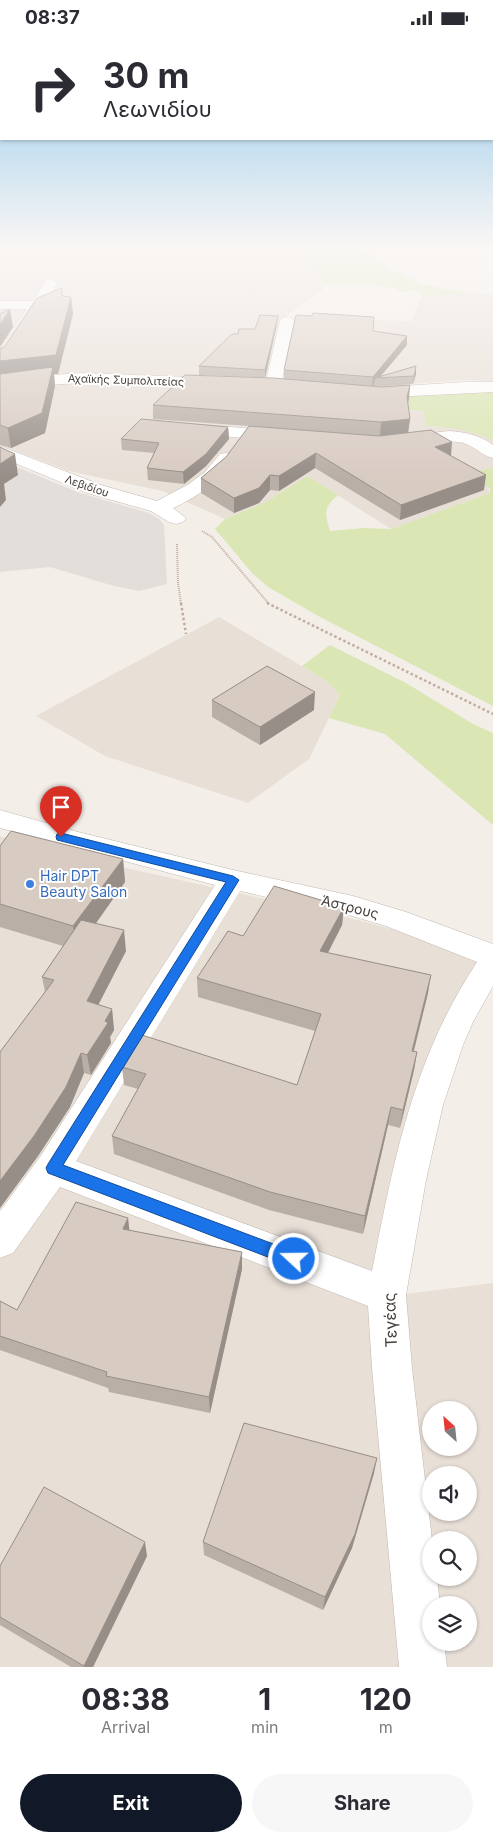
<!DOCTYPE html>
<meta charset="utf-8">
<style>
:root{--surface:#fff;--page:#f7f7f7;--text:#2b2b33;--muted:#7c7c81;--accent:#111827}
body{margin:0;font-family:Inter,sans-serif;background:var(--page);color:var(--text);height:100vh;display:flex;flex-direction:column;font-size:19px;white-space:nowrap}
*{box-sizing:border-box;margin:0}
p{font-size:16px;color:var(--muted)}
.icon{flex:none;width:28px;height:28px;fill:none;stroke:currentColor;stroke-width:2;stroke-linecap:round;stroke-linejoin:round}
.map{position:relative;height:1632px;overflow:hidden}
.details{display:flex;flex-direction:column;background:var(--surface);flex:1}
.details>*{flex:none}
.top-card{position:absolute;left:0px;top:0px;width:494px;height:105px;box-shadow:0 1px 4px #0004;background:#fff;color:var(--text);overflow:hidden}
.needle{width:32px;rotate:333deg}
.tools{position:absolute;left:422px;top:1366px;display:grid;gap:10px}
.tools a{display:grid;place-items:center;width:55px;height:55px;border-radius:50%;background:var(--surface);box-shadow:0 1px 4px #0004;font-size:25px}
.pin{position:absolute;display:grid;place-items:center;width:42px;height:42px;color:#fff;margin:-51px -21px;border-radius:50% 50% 50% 0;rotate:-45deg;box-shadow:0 0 5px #0007}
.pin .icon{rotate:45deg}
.me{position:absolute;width:55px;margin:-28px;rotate:291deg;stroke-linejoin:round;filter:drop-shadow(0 0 4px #0008)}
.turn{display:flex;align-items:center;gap:18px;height:105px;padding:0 20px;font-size:22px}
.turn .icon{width:65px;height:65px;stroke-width:2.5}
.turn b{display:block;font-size:35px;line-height:42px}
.eta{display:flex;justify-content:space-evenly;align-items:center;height:85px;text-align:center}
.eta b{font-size:30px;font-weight:700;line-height:35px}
.primary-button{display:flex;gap:10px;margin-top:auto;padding:10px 20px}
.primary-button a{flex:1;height:58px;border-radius:30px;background:var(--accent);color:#fff;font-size:20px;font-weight:700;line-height:58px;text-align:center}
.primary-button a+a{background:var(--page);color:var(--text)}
.status{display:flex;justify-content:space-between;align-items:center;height:35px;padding:0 25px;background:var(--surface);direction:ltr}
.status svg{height:14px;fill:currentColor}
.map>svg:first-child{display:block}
</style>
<div class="status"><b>08:37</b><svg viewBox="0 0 49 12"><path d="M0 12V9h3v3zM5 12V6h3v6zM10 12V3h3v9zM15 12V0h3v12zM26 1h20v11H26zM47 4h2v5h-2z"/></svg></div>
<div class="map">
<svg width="493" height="1632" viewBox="0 0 493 1632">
<rect width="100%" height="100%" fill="#f4eee9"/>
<g fill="#e8dfd7" fill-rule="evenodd">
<path d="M7 214H300L325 253 285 282 411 286 422 261 475 258 493 259V346L462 345 393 350 271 340 267 368 424 376 426 391 456 393 472 396 493 405V433L482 435 490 458 391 494 307 441 266 467 225 484 162 456 69 436 0 410V215Z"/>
<path d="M219 582 325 645 340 660 309 724 248 768 105 721 36 681Z"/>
<path d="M0 801 28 811 346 882 415 900 489 927 476 958 381 1262 493 1248V1632H0ZM431 1375H469V1412H431ZM431 1440H469V1478H431ZM431 1505H469V1542H431ZM431 1570H469V1608H431Z"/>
</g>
<path fill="#e3deda" d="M0 425 80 458 149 478 159 484 164 490 167 549 139 556 114 551 50 532 0 537Z"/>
<g fill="#dae6b3">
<path d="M300 214H361L391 234 422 249 454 256 475 258 422 261 418 255 403 257 393 253 362 248 323 249Z"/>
<path d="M493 355V405C470 395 451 392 426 391L424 376 266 368Z"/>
<path d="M493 433V671L320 582 268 552 253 539 215 494 225 484 266 467 307 441 338 460C323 472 325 479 330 496L364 493 391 494 490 458V453L471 444 482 435Z"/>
<path d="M330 610 406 648 473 689 493 698V790L385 699 329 683 340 660 325 645 302 631Z"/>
</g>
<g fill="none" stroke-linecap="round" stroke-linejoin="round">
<defs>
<g id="street">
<path d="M51 244 58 248 5 330 0 332V315L27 274H0V266H33L46 245Z"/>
<path d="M287 282 292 283 294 286 281 350 279 353H267L265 350 280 286 282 283Z"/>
<path d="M80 338 215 343 221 345 223 348 221 351 215 353C143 348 72 343 0 357V347L27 342Z"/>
<path d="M464 347H493V357L373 363 367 361 365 358 367 355 373 353Z"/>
<path d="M192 389 281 396 287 397 290 401 287 405 281 406 186 398 184 394 186 390Z"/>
<path d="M449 396C465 397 480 400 493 410V423C480 420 472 408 458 407 439 404 418 414 400 410L397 406 400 402 406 401Z"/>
<path d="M0 411 101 450 157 466 189 449 205 437 220 419 226 418 232 419 235 423C219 446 198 462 173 473L186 483 183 487 176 489 169 487 151 476 87 458 0 422Z"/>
<path d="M0 775 78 797 233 835 353 861 406 877 493 909V951L473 987 463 1010 443 1070 426 1145 406 1260 412 1333 432 1505 431 1542H437L440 1570H431V1608H444L447 1632H399L372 1333 368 1271 60 1152 13 1218 0 1223V1176L40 1122 215 850 0 793ZM240 856 352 881 386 891 477 927C413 1024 394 1124 372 1236L76 1126Z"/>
</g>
</defs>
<use href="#street" stroke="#c2b7af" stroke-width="1"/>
<g stroke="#c0ad9d" stroke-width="2" stroke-dasharray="1 1" stroke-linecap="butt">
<path d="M202 496 212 502 269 569"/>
<path d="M177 509 178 548 181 569"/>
</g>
<g stroke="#c0ad9d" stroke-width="2.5" stroke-dasharray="2.5 2.5" stroke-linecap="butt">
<path d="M181 568 186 599"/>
<path d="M267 568 493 679"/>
</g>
<use href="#street" fill="#fff" fill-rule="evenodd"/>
</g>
<g fill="#baafa7">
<path d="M63 261 71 262 73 279 58 339H54L55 351 45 398 11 413 0 410V314L4 312Z"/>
<path d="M278 281 277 289 265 343 284 344V335L373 296 407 310 380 342 416 331V339L413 349 374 352H382L410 350 408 368 410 384 408 398 451 421 484 455 400 485 315 433 279 456 270 455 259 468 234 478 201 458V443L226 422 249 391 153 384V370L253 342 199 340V331L238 299 255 294Z"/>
<path d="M228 392 229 404 206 431 184 449 148 445 147 433 154 418 122 415 121 404Z"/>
<path d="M212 665 314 675 260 710 212 682Z"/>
<path d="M0 811 123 824 125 847 96 888 126 916 98 970 112 974 114 995 110 1002 111 1008 91 1040 84 1038 70 1072 38 1121 0 1173V1017L45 957 42 942 63 911 0 892Z"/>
<path d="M344 872 342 890 328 918 428 958 414 1016 417 1017 414 1035 400 1093 388 1090 363 1199 269 1175 114 1119 112 1101 138 1054 124 1050 122 1032 297 1050 315 996 198 962 197 943 243 901Z"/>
<path d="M128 1183 129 1195 242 1234 210 1378 109 1357 108 1353 0 1315V1266L17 1275Z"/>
<path d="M374 1438 352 1513 323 1575 204 1520 203 1507Z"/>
<path d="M147 1521 93 1632H71L0 1590V1531Z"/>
</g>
<g fill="#978e88">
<path d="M71 262 73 279 58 339H54L55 351 45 398 11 413 0 345V326Z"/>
<path d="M10 274 13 292 0 312V290Z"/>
<path d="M278 281 277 289 265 343V335Z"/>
<path d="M407 301V310L379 343H375L374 349 372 351 373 342Z"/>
<path d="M416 331V339L413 349 414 341Z"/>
<path d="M410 350 409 364 406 376 407 362Z"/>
<path d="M410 384 408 398 380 401 381 387Z"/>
<path d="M228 392 229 404 206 431 184 449 183 437Z"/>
<path d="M452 407 451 421 435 412Z"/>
<path d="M316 418 315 433 279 456V441Z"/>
<path d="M15 419 18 440 4 449 6 465 0 472V429Z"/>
<path d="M270 440V455L259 468 234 478V463Z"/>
<path d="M486 440 484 455 400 485 401 470Z"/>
<path d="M315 657 314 675 260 710V692Z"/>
<path d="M123 824 125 847 77 915 73 891Z"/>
<path d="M344 872 342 890 319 935 320 916Z"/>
<path d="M124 895 126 916 90 986 87 966Z"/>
<path d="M431 940 428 958 409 1034 412 1016Z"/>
<path d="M112 974 114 995 110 1002 111 1008 91 1040 87 1020Z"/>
<path d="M417 1017 414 1035 400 1093 403 1075Z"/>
<path d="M81 1018 84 1038 70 1072 38 1121 0 1173V1146Z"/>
<path d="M391 1072 388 1090 363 1199 365 1181Z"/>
<path d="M128 1183 130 1201 123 1194Z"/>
<path d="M242 1217V1234L210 1378 209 1362Z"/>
<path d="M377 1423 374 1438 352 1513 323 1575 325 1562Z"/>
<path d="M145 1507 147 1521 93 1632H84V1631Z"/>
</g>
<g fill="#d8cbc2" stroke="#978e88">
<path d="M62 253V261L71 262 56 320 0 326V314L4 312 37 263Z"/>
<path d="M10 274 0 290V279Z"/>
<path d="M313 278 374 282 373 296 407 301 373 342 284 335 296 280 312 281Z"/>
<path d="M260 280 278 281 265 335 199 331 232 299H238L239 294H255Z"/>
<path d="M416 331 414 341 375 343Z"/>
<path d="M53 332 42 378 8 393 0 390V339Z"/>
<path d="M185 340 273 343 382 352 410 350 407 362 410 384 381 387 153 370Z"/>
<path d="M141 384 228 392 206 419 183 437 147 433 159 408 121 404Z"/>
<path d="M249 391 379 401 431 395 452 407 435 412 486 440 401 470 316 418 279 441 270 440 259 453 234 463 201 443 226 422Z"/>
<path d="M0 412 15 419 0 429Z"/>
<path d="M267 631 315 657 260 692 212 665Z"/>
<path d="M11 796 123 824 73 891 0 869V811Z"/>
<path d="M274 851 344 872 320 916 431 940 412 1016 417 1017 403 1075 391 1072 365 1181 270 1157 112 1101 146 1039 122 1032 142 1000 297 1050 321 979 197 943 228 896 243 901Z"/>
<path d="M81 885 124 895 87 966 112 974 105 986 108 988 87 1020 81 1018 66 1052 34 1101 0 1146V1017L54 945 42 942Z"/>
<path d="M76 1167 128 1183 123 1194 242 1217 209 1362 106 1341 107 1337 0 1301V1266L17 1275Z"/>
<path d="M244 1388 377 1423 355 1499 325 1562 203 1507Z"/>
<path d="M44 1452 145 1507 84 1631 0 1582V1531Z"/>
</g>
<linearGradient id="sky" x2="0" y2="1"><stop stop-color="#8ec5ea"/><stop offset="0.48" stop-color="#faf7f5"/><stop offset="1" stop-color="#faf7f5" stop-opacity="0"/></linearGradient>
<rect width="493" height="442" fill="url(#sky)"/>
<path fill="#1a73e8" stroke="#114b97" d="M61 798 233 841 239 845 63 1130 300 1219 302 1224 300 1230 294 1232 48 1138 46 1133 48 1129 226 847 57 805 56 802 57 799Z"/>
<circle fill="#3f7fe0" stroke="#fff" stroke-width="2" cx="30" cy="849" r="5"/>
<g text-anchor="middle" stroke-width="4" stroke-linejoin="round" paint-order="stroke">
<g font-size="11" fill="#473e38" stroke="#fff">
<text transform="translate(126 345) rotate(2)" y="4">Αχαϊκής Συμπολιτείας</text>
<text transform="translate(87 451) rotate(19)" y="4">Λεβιδίου</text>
</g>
<g font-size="14" fill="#366cbe" stroke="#fff" text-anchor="start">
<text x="40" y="846">Hair DPT<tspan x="40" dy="16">Beauty Salon</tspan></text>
</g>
<g font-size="14" fill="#473e38" stroke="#fff">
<text transform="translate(350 872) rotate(14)" y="5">Άστρους</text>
</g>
<g font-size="16" fill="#473e38" stroke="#fff">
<text transform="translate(390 1285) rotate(-92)" y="6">Τεγέας</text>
</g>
</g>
</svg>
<div class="tools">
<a><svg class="needle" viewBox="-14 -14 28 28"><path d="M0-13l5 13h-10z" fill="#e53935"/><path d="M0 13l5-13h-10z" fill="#7c7c81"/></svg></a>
<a><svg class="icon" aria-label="sound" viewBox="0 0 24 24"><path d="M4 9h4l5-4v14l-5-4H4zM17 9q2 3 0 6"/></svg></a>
<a><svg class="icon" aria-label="search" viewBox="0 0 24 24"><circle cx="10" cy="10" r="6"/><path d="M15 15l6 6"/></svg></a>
<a><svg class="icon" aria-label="layers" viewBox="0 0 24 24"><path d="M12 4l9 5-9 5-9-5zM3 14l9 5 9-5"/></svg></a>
</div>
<div class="pin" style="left:61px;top:802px;background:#d93025"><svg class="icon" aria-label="arrive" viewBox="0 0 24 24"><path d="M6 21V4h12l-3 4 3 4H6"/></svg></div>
<svg class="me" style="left:294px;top:1224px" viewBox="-20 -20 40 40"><circle r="17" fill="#1a73e8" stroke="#fff" stroke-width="3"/><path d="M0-11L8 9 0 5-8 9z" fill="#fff"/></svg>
<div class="top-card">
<div class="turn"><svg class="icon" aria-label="right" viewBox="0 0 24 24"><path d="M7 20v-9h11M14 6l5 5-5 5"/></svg><div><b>30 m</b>Λεωνιδίου</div></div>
</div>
</div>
<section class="details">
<div class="eta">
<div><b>08:38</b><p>Arrival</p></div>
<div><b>1</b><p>min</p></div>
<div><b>120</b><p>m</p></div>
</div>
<div class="primary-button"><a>Exit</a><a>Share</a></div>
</section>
